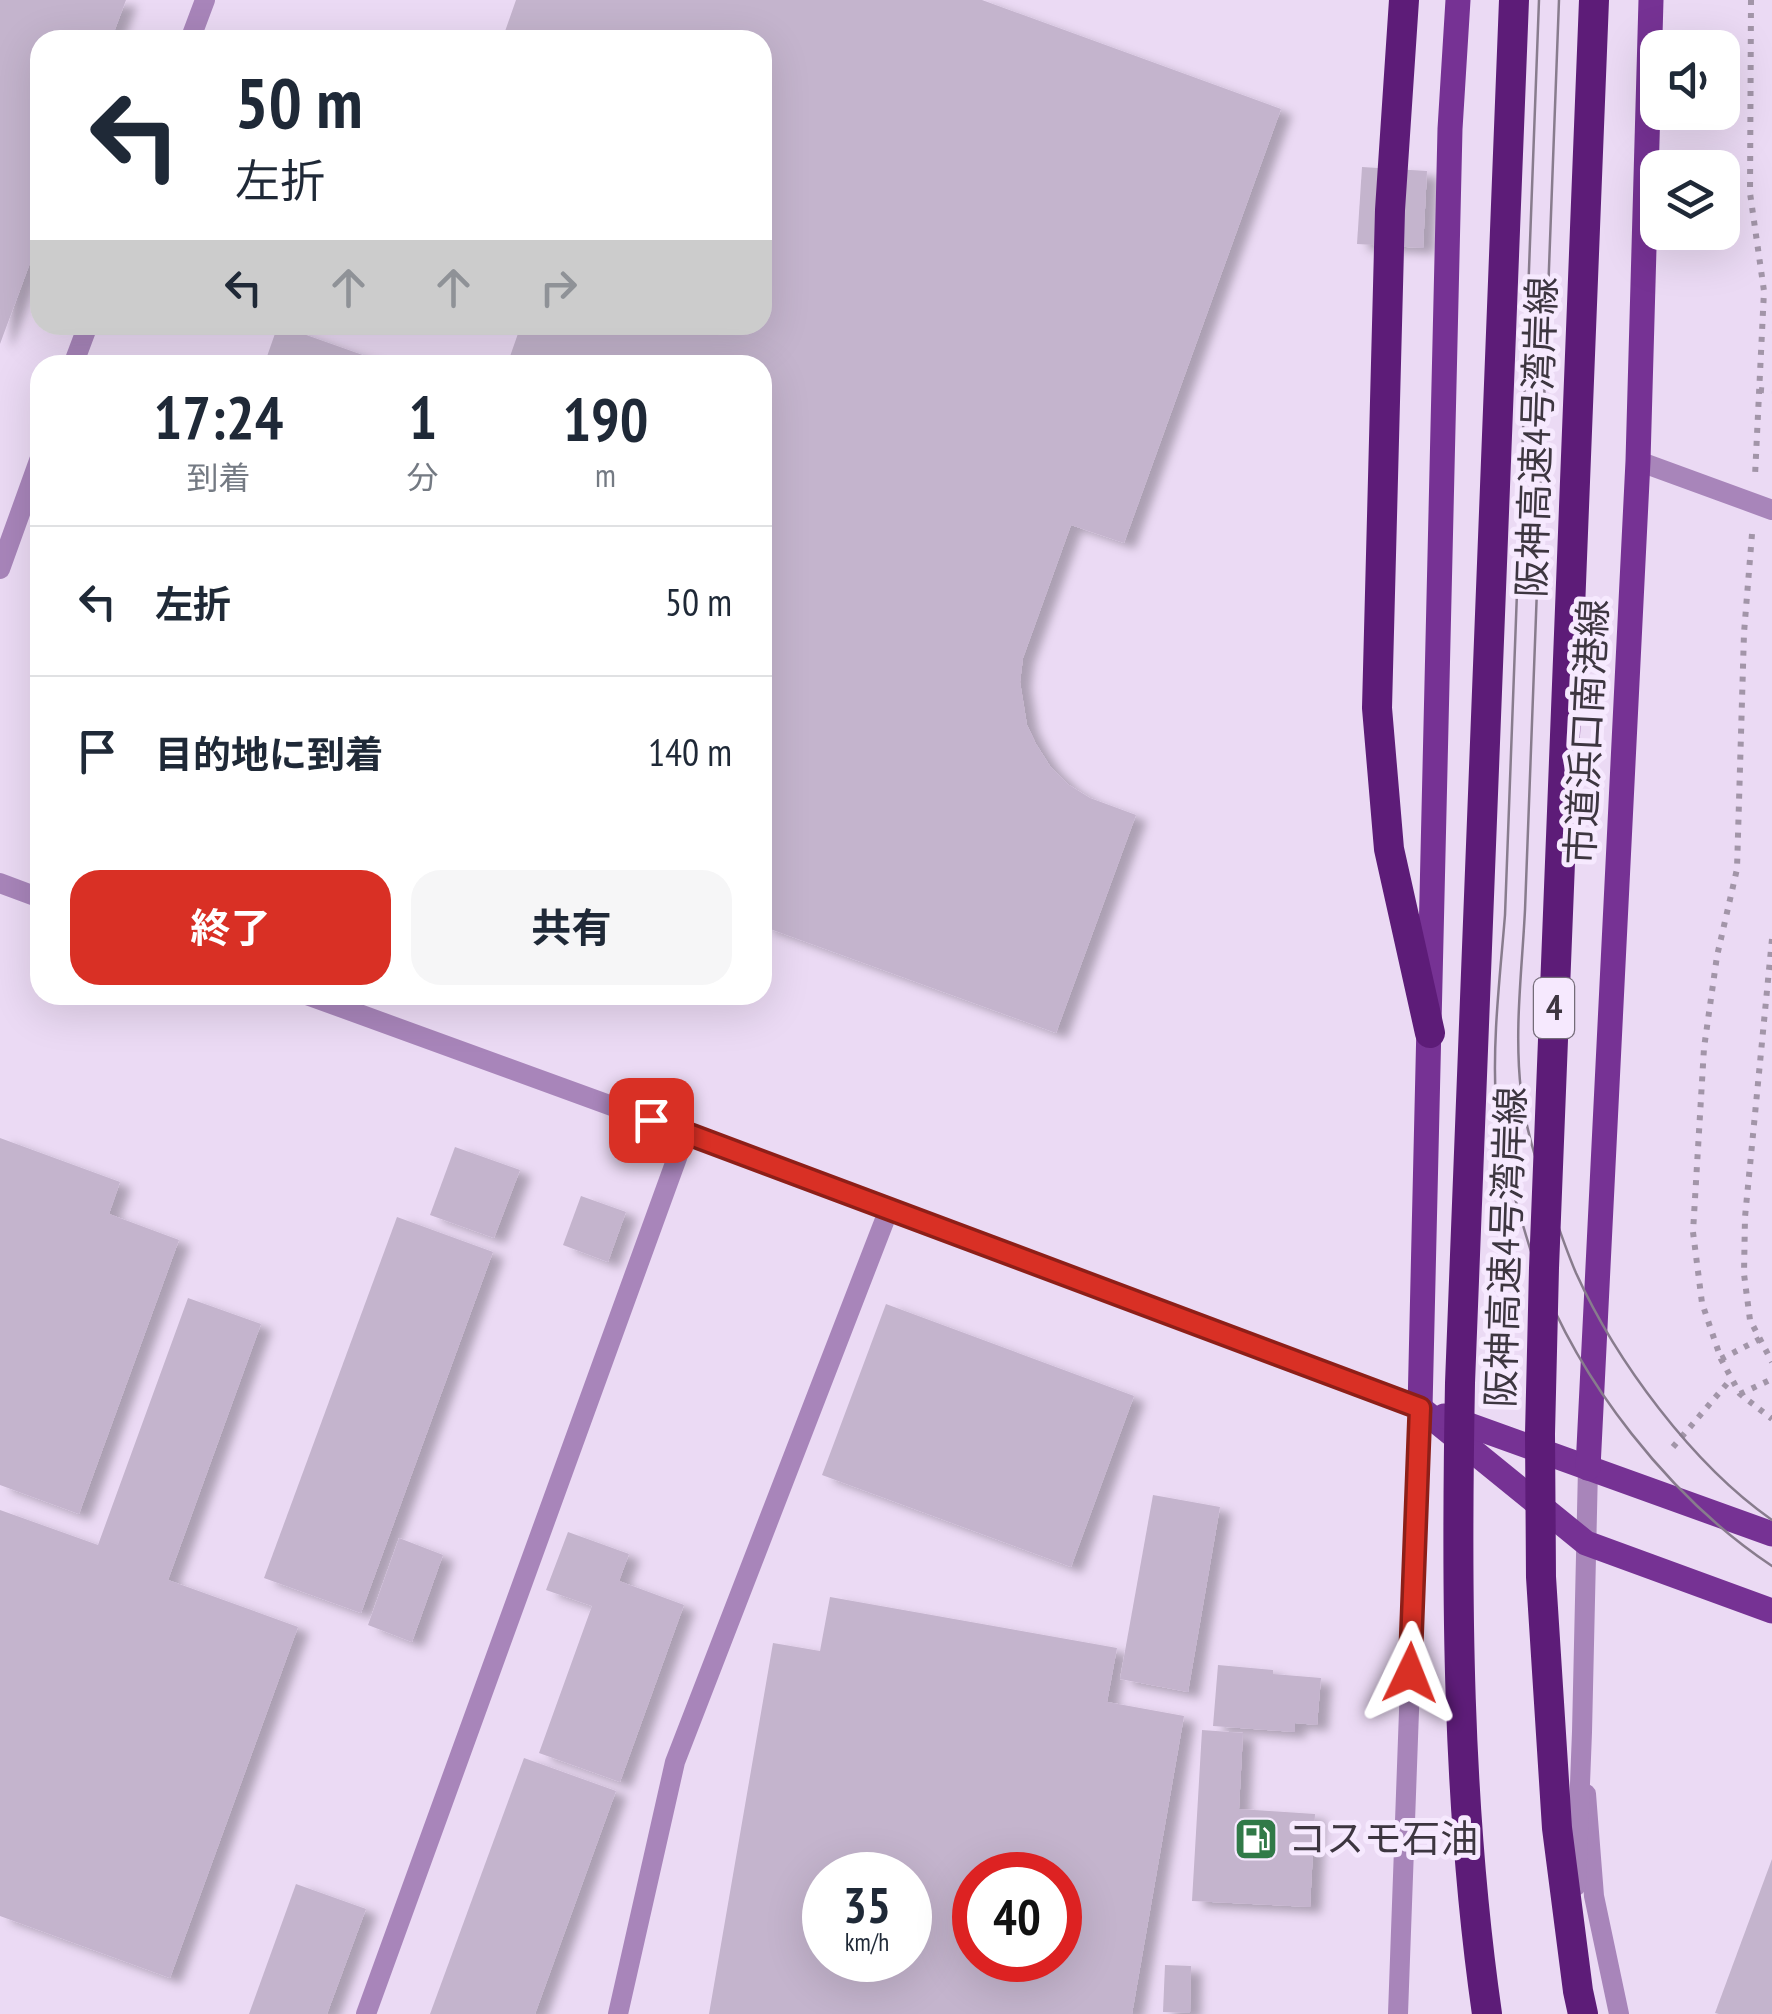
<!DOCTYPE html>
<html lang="ja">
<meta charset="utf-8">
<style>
:root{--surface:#fff;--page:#f6f6f7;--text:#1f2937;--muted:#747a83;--line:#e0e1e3;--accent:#d93025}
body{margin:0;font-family:"PT Sans Narrow","Noto Sans JP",sans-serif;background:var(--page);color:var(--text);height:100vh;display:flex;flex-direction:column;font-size:38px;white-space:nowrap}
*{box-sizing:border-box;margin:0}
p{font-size:32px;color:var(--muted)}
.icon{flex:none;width:55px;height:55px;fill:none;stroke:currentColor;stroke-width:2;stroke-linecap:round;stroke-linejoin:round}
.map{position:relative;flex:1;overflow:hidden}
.sheet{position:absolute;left:30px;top:355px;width:742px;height:650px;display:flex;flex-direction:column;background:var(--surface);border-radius:30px;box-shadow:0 10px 40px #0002}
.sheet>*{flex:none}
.banner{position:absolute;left:30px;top:30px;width:742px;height:305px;border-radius:30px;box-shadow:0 10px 40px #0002;background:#fff;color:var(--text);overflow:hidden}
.tools{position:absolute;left:1640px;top:30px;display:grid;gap:20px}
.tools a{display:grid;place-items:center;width:100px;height:100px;border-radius:20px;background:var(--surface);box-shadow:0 10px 40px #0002;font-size:50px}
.speed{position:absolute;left:802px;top:1852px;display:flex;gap:20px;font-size:50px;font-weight:700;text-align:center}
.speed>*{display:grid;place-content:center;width:130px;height:130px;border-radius:50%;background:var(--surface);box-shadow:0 10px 40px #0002;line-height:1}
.speed small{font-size:25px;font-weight:400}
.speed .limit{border:15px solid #d22;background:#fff;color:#111}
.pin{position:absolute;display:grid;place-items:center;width:85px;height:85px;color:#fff;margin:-42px;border-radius:20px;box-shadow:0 5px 15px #0006}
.me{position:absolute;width:110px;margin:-55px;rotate:2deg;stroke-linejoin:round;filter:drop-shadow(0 0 8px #0008)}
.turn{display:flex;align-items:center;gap:35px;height:210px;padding:0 40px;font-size:45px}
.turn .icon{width:130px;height:130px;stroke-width:2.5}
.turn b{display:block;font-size:70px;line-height:85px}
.lanes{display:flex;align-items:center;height:95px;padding:0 40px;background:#0003;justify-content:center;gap:50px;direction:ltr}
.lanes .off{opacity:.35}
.eta{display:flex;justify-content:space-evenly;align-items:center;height:170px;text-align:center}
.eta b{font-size:60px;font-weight:700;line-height:70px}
.cta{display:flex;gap:20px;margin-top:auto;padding:20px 40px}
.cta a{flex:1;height:115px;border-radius:30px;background:var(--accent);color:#fff;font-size:40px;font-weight:700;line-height:115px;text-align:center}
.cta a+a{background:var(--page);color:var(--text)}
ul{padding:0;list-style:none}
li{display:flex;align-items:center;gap:30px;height:150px;padding:0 40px;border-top:2px solid var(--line)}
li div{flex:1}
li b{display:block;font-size:38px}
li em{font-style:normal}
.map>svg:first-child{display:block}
</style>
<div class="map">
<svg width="1772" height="2014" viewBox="0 0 1772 2014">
<defs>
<filter id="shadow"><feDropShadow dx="11" dy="6" stdDeviation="5" flood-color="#0004"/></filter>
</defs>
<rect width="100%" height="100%" fill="#ebdaf4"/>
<g fill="#c4b4cd" fill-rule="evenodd" filter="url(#shadow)">
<path d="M0 0H126L111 40H40V236L0 344Z"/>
<path d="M516 0H982L1281 109 1124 543 1071 525 1023 658 1020 682 1027 725 1036 744 1050 766 1069 785 1090 798 1136 815 1056 1033 762 926V365H507L521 325H762V40H502Z"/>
<path d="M1362 167 1427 171 1423 248 1357 244Z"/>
<path d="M278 325 388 364V365H264Z"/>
<path d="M0 1138 120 1182 109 1214 179 1240 79 1514 0 1485Z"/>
<path d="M455 1147 520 1170 494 1238 430 1215Z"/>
<path d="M581 1196 626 1212 608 1262 563 1245Z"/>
<path d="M397 1217 493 1252 361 1613 264 1578Z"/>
<path d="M188 1298 261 1324 168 1580 298 1627 170 1978 0 1916V1510L98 1545Z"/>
<path d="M886 1304 1134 1396 1071 1567 822 1475Z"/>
<path d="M1153 1495 1220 1507 1188 1692 1120 1679Z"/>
<path d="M568 1532 629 1554 619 1581 684 1605 620 1782 539 1753 592 1606 546 1590Z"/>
<path d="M399 1538 443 1555 412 1642 368 1625Z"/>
<path d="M830 1597 1117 1648 1107 1702 1184 1716 1132 2014H709L773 1643 820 1651ZM825 1875H910V1960H825ZM975 1875H1060V1960H975Z"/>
<path d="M1218 1665 1273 1670V1674L1321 1678 1317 1725 1295 1723V1732L1213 1726Z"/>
<path d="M1202 1730 1243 1733 1239 1809 1315 1814 1310 1907 1192 1901Z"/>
<path d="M524 1758 616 1791 535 2014H430Z"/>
<path d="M1772 1859V2014H1719L1715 2013Z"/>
<path d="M296 1884 366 1909 327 2014H249Z"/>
<path d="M1165 1965 1191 1966 1190 2013 1163 2012Z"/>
</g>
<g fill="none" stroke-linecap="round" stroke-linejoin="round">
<g stroke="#a295a8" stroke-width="6" stroke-dasharray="5 8" stroke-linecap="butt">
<path d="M1751 0 1750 193 1764 291 1755 476"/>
<path d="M1759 390 1772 391"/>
<path d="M1752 534 1744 633 1737 869 1717 956 1704 1048 1693 1232 1702 1303 1721 1359 1740 1394 1772 1419"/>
<path d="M1772 939 1745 1217 1744 1274 1750 1320 1772 1362"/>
<path d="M1721 1359 1760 1339"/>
<path d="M1740 1394 1772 1379"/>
<path d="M1673 1447 1731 1379"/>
</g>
<g stroke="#a885ba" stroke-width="20">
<path d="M366 2014 686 1133"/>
<path d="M618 2014 675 1762 889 1209"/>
</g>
<path stroke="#a885ba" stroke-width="20" d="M1586 1794 1594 1896 1619 2014"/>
<g stroke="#a885ba" stroke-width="20">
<path d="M190 40 205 0"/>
<path d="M73 365 88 325"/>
<path d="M1638 461 1772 510"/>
<path d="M0 569 40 458"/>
<path d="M0 883 40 898"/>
<path d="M307 995 686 1133 1420 1408 1398 2014"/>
<path d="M1576 1886 1582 1732 1588 1468"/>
</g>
<g stroke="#763294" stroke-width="25">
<path d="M1420 1408 1450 129 1458 0"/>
<path d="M1420 1408 1586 1543 1772 1611"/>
<path d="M1444 1416 1772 1534"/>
<path d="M1588 1468 1638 461 1651 0"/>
</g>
<path stroke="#5d1c78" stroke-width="30" d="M1404 0 1390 210 1377 708 1389 849 1430 1033"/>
<g stroke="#887c8d" stroke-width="2.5">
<path d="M1539 0 1505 915C1500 977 1492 1041 1496 1104 1498 1142 1509 1179 1520 1215 1525 1232 1530 1250 1536 1266 1578 1381 1670 1498 1772 1566"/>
<path d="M1559 0 1525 910C1522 970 1514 1031 1521 1091 1525 1127 1536 1160 1547 1194 1556 1220 1565 1247 1576 1273 1616 1361 1692 1464 1772 1520"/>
</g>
<g stroke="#5d1c78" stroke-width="30">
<path d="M1487 2014C1457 1805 1456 1593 1460 1383L1514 0"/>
<path d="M1583 2014 1578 1991 1557 1828 1541 1577 1540 1434 1544 1268 1594 0"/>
</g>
</g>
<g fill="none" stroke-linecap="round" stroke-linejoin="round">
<defs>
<path id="route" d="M651 1120 1420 1408 1410 1673"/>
</defs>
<use href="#route" stroke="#8d1f18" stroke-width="25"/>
<use href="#route" stroke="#d93025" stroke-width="18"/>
</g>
<defs>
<symbol id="fuel-square" viewBox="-11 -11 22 22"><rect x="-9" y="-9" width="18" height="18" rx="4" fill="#317a48" stroke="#f6e9fe"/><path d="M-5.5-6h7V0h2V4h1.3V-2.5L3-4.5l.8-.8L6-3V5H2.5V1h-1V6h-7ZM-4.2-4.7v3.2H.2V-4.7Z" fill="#fff"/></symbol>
</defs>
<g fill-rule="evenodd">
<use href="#fuel-square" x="1231" y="1814" width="50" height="50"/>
</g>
<g text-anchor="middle" stroke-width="10" stroke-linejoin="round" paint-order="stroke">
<rect fill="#f6e9fe" stroke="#746c79" stroke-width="2.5" x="1534" y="978" width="40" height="60" rx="8"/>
<g font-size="35" font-weight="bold" fill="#3d3640">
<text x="1554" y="1020">4</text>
</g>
<g font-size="38" fill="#3d3640" stroke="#f6e9fe">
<text transform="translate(1537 437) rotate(-88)" y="13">阪神高速4号湾岸線</text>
<text transform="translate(1587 732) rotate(-87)" y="13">市道浜口南港線</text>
<text transform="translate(1506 1247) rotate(-88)" y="13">阪神高速4号湾岸線</text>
</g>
<g font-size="38" fill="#3d3640" stroke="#f6e9fe" text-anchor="start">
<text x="1288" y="1852">コスモ石油</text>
</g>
</g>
</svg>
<div class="tools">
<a><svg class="icon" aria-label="sound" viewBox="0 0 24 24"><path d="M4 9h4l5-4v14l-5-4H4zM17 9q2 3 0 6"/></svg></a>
<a><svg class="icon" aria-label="layers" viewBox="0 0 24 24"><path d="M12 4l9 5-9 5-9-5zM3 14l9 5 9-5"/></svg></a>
</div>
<div class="speed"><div>35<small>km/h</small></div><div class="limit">40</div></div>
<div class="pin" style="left:651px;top:1120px;background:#d93025"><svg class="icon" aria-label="arrive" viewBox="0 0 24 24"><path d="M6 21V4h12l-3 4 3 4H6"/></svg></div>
<svg class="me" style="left:1410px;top:1673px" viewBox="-20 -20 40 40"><path d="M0-17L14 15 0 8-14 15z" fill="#d93025" stroke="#fff" stroke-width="4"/></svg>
<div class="banner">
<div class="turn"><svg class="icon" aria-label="left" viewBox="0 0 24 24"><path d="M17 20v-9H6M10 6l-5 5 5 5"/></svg><div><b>50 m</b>左折</div></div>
<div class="lanes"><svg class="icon" aria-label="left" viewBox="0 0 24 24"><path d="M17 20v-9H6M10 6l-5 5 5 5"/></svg><svg class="icon off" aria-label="ahead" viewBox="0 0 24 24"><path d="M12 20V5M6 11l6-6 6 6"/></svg><svg class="icon off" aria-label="ahead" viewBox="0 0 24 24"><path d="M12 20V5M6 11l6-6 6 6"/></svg><svg class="icon off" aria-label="right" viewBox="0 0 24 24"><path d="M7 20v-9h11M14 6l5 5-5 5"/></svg></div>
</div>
<section class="sheet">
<div class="eta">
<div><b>17:24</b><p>到着</p></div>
<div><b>1</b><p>分</p></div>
<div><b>190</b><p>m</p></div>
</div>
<ul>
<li><svg class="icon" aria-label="left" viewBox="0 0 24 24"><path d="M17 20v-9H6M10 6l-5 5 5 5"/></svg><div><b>左折</b></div><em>50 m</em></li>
<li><svg class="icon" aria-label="arrive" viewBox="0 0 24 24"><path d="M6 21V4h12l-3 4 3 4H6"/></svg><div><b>目的地に到着</b></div><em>140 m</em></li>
</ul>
<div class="cta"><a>終了</a><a>共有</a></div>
</section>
</div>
